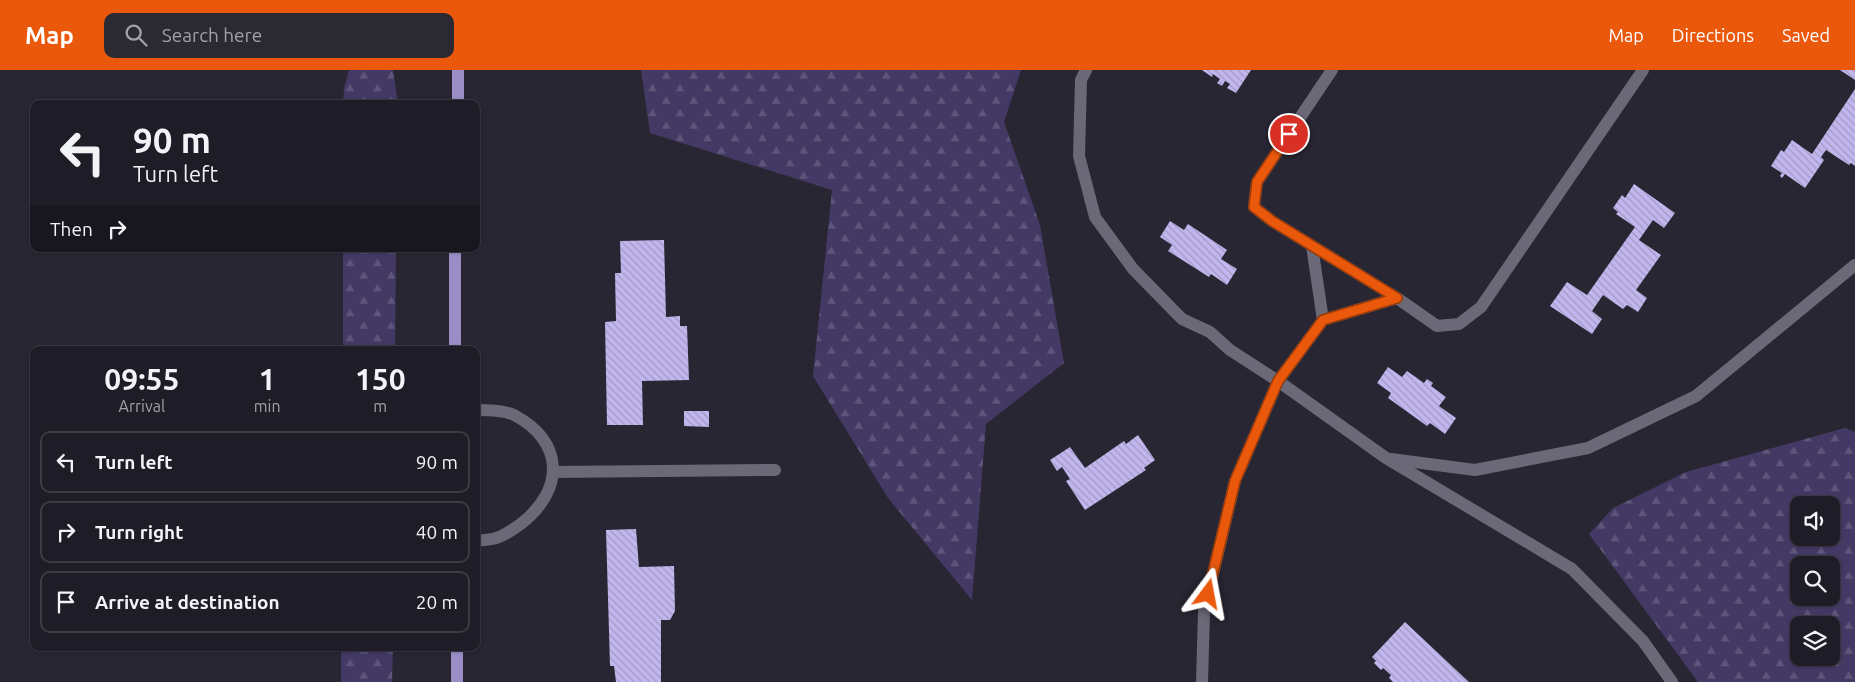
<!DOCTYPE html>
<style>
:root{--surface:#1e1c26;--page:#2b2932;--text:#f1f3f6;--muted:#a1a1a7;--line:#3c3a43;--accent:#ea580c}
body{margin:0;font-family:Ubuntu,sans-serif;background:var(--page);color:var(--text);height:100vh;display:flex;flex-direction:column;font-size:19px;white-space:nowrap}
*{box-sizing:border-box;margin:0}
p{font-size:16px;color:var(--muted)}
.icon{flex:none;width:28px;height:28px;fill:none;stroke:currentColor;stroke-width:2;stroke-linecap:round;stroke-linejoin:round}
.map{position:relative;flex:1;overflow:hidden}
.panel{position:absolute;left:30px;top:276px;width:450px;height:305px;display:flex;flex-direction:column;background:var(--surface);border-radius:10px;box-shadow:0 1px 4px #0004,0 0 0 1px var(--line)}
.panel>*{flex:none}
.hud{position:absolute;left:30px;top:30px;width:450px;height:152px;border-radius:10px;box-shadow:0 1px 4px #0004,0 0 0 1px var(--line);background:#1e1c26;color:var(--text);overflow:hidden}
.controls{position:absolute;left:1790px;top:426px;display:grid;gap:10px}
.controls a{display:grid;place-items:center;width:50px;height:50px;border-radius:10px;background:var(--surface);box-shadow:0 1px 4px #0004,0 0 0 1px var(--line);font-size:25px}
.pin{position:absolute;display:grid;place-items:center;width:42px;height:42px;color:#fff;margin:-21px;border:2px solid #fff;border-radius:50%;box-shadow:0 1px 5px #0007}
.me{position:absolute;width:55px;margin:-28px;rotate:13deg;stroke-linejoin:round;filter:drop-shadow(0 0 4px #0008)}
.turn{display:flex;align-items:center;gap:18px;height:105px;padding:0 20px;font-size:22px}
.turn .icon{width:65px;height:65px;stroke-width:2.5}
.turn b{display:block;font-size:35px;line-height:42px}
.then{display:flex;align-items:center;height:48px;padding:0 20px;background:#0003;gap:10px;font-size:19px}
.eta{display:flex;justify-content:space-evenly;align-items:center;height:85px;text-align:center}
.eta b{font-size:30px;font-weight:700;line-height:35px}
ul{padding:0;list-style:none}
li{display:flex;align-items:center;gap:15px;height:62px;margin:0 10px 8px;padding:0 10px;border:2px solid var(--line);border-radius:10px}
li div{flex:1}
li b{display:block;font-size:19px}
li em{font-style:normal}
header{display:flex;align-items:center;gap:30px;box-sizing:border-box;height:70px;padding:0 25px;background:var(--accent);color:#fff}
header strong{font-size:24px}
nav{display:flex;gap:28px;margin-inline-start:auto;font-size:18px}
.search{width:350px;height:45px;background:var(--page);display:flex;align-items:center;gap:12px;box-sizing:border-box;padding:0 18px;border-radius:10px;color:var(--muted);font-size:19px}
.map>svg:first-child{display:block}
</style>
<header>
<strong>Map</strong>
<div class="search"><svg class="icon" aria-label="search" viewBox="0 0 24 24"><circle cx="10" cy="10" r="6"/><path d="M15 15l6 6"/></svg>Search here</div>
<nav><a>Map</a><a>Directions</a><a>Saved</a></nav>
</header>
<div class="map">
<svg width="1855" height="612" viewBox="0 0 1855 612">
<defs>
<pattern id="forest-firs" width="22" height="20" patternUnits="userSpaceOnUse" patternTransform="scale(1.25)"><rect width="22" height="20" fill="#443964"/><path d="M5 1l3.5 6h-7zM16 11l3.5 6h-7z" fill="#5e557a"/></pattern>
<pattern id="building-back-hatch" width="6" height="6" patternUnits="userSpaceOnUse" patternTransform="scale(1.25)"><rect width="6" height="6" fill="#c2b6ee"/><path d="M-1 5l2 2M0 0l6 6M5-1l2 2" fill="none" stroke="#a299c3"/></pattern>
</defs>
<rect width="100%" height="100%" fill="#282632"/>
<g fill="url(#forest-firs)" fill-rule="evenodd">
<path d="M349 0H393L398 34H343L344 19Z"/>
<path d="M641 0H1021L1004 52 1040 155 1064 293 986 354 972 530 888 428 813 306 832 120 650 63Z"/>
<path d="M343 179H396L395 280H343Z"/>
<path d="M1845 358 1855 362V612H1698L1589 464 1613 438 1686 402ZM1799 435H1831V468H1799ZM1799 495H1831V528H1799ZM1799 555H1831V588H1799Z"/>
<path d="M341 578H393L392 612H341Z"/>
</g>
<g fill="url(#building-back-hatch)">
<path d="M1202 0H1251L1236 23 1227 18 1230 14 1225 11 1222 16 1217 13 1220 9 1213 4 1212 7Z"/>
<path d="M1840 0H1855V10Z"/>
<path d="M1855 19V96L1851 93 1849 95 1826 80 1821 87 1824 90 1805 118 1785 104 1782 108 1780 106 1782 103 1771 96 1781 80 1784 82 1792 70 1812 84Z"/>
<path d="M1634 114 1675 143 1664 158 1653 150 1639 170 1661 185 1636 220 1647 228 1638 242 1627 235 1623 239 1603 225 1592 241 1602 249 1592 264 1550 236 1567 212 1587 225 1635 157 1616 144 1618 142 1613 138 1622 125 1625 128Z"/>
<path d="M1170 151 1184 160 1188 154 1227 180 1221 189 1237 199 1227 215 1211 204 1209 207 1168 181 1172 175 1160 167Z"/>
<path d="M664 170 666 247 680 246V256H687L689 310 642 311 643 355H607L605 252 616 251 615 203H621L620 171Z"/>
<path d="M1388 297 1402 307 1407 301 1424 313 1427 309 1433 313 1431 316 1446 327 1439 336 1456 348 1445 364 1430 353 1427 356 1388 328 1391 323 1377 313Z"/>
<path d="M684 341H709V357L684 356Z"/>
<path d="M1138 365 1155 390 1144 398 1146 400 1085 440 1066 411 1070 409 1062 397 1057 401 1050 390 1070 377 1085 398 1124 371 1126 374Z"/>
<path d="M636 459 639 497 674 496 675 541 670 550H661V612H616L614 596H610L606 460Z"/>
<path d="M1405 552 1469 612H1393L1389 608 1391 605 1383 598 1381 600 1374 593 1376 591 1372 587Z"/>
</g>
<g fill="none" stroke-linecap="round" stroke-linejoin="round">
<g stroke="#6b6877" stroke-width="12">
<path d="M1086 0 1081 10 1079 86 1095 147 1133 199 1182 249 1210 262 1230 280 1278 311 1386 388 1572 499 1643 571 1672 612"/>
<path d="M1332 0 1257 112 1254 137 1272 151 1397 228 1437 256 1459 254 1481 237 1643 0"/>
<path d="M1312 176 1323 250"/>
<path d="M476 340C486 340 506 341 514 345 564 371 565 419 522 453 515 458 507 464 499 467 492 470 483 470 476 471"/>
<path d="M1391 389 1475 400 1588 378 1696 326 1855 195"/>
<path d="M553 402 775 400"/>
<path d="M1202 612 1204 542 1235 411 1278 311 1323 250 1397 228"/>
</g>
<g stroke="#9b8ec6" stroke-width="12">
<path d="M458 34V0"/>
<path d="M455 179V280"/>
<path d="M457 578V612"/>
</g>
</g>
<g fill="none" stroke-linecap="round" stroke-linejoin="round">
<defs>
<path id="route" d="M1208 524 1235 411 1278 311 1323 250 1397 228 1272 151 1254 137 1257 112 1289 64"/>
</defs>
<use href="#route" stroke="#983908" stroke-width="12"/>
<use href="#route" stroke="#ea580c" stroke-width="9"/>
</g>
</svg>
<div class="controls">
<a><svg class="icon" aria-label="sound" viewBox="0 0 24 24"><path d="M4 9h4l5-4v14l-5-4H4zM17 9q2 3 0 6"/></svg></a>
<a><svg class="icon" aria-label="search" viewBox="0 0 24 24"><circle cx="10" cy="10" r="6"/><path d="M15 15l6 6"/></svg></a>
<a><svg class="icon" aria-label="layers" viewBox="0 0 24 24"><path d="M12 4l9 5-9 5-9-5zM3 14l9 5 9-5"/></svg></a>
</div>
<div class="pin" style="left:1289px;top:64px;background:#d93025"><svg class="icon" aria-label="arrive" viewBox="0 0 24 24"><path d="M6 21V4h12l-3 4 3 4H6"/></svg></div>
<svg class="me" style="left:1208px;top:524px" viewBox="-20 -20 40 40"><path d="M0-17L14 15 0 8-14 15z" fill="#ea580c" stroke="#fff" stroke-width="4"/></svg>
<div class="hud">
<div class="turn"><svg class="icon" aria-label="left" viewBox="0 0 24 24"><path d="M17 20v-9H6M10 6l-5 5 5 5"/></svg><div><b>90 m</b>Turn left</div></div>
<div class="then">Then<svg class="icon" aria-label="right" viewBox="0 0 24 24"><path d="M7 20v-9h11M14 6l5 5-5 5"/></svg></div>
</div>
<section class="panel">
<div class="eta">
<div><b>09:55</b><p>Arrival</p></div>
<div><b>1</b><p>min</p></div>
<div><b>150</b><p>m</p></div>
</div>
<ul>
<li><svg class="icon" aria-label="left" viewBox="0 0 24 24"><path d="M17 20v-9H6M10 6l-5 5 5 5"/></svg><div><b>Turn left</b></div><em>90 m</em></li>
<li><svg class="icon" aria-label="right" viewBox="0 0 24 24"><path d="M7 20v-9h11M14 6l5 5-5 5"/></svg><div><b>Turn right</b></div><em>40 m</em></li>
<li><svg class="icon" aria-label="arrive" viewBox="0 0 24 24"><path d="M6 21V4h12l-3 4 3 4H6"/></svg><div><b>Arrive at destination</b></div><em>20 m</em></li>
</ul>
</section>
</div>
